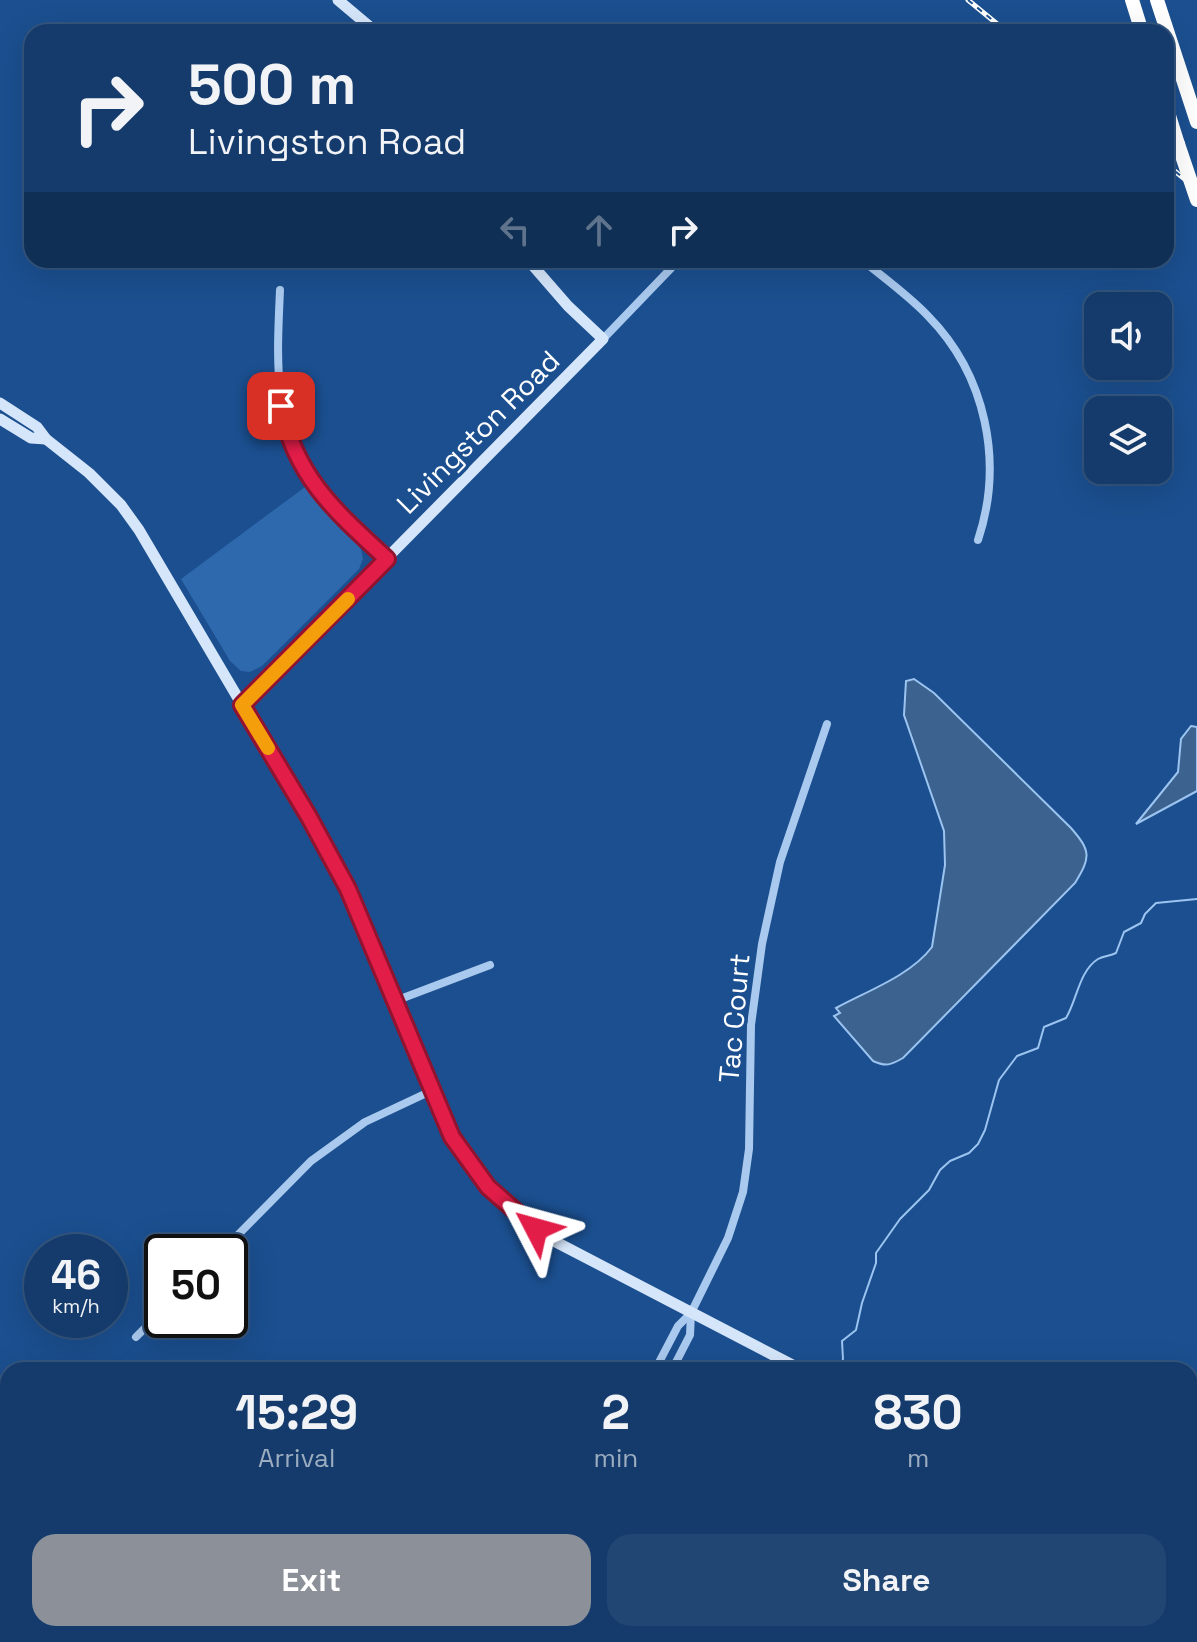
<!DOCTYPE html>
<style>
:root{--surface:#143b6b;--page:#214673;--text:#f1f3f6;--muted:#9dadc1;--line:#33557e;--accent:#8c9099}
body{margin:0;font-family:"Space Grotesk",sans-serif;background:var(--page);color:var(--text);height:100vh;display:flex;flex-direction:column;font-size:30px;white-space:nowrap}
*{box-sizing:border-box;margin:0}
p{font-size:26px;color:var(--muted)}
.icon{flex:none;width:44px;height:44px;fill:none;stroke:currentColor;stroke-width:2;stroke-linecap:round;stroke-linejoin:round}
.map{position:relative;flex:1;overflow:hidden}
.details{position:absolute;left:0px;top:1362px;width:1198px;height:280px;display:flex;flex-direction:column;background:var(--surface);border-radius:24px 24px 0 0;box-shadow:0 8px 32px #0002,0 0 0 2px var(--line)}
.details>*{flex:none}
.banner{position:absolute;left:24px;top:24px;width:1150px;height:244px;border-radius:24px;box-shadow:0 8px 32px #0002,0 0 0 2px var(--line);background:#143b6b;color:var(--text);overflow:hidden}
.controls{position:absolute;left:1084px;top:292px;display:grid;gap:16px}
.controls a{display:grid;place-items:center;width:88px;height:88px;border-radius:16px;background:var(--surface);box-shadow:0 8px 32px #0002,0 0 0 2px var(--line);font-size:40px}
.speed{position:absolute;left:24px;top:1234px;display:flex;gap:16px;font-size:40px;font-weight:700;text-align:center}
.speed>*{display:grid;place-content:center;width:104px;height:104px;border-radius:50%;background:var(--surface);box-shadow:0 8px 32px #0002,0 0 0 2px var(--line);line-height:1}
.speed small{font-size:20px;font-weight:400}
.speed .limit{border:4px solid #111;border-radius:12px;background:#fff;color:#111}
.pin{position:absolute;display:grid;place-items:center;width:68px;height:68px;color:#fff;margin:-34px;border-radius:16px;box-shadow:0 4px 12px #0006}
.me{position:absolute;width:88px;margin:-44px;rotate:309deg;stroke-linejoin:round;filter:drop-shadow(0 0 6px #0008)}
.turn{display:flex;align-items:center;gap:28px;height:168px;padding:0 32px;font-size:36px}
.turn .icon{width:104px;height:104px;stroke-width:2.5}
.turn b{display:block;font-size:56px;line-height:68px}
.lanes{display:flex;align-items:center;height:76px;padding:0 32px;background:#0003;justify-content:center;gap:40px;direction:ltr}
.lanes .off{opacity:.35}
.eta{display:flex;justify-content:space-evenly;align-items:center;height:136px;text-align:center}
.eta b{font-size:48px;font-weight:700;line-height:56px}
.cta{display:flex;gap:16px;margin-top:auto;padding:16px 32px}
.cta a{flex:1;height:92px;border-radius:24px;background:var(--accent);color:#fff;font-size:32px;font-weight:700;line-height:92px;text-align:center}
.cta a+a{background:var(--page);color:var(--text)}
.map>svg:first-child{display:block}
</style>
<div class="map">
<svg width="1197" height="1642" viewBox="0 0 1197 1642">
<rect width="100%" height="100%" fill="#1b4f8f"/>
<path fill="#2e69ad" d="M305 487 361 549 363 559 359 569 262 666 250 672 241 671 230 661 181 579Z"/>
<g fill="#3c6290" stroke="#9cc4f0" stroke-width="2">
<path d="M914 679 934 693 1071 828C1091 851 1091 857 1075 883L903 1058C891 1065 886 1067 873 1061L834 1016 840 1013 836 1008C867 991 910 976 932 947L945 865 944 831 904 715 906 681Z"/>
<path d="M1191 726 1197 727V791L1136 824 1178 772 1181 739Z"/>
</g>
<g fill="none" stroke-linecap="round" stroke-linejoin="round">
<g stroke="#9cc4f0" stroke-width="2">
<path d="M839 1369 843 1359 842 1341 856 1330 862 1303 876 1263V1253L900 1219 929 1190 940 1170 950 1161 969 1153 978 1144 985 1130 999 1080 1017 1056 1038 1048 1044 1027 1066 1018C1077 1000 1079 971 1098 959 1103 956 1110 956 1116 953L1124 932 1141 923 1145 914 1156 903 1197 899"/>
<path d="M704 1634 707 1642"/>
</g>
<g stroke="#a9c9ee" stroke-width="8">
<path d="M862 260C884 278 908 295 928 316 986 375 1004 462 978 540"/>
<path d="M280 290C277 358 272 426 314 485 334 513 362 536 387 559"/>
<path d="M603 339 679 260"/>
<path d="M395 1001 490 965"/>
<path d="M221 1252 311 1161 365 1122 431 1091"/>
<path d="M136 1337 162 1311"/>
<path d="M655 1370 678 1326 691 1313 728 1238 743 1192 749 1149 751 1025 762 944 780 862 827 724"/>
<path d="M672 1370 690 1335 691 1313"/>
<path d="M0 1585 8 1591"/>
<path d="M459 1642 471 1634"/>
<path d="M488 1642 501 1634"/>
</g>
<g stroke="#d6e6fa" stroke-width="11">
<path d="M338 0 376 32"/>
<path d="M0 403 37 427 46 439 89 473 121 505 139 530 334 861C364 921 388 984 413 1047 429 1084 442 1124 465 1157 489 1192 519 1218 554 1241L802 1370"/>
<path d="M0 419 31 438 46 439"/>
<path d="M242 705 603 339 568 306 528 260"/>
<path d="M1177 1634 1183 1642"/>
<path d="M916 1642 921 1634"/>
<path d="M934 1642 940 1634"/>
</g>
<g stroke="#fff" stroke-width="14">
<path d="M1132 0 1142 32"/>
<path d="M1157 0 1197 122"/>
<path d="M1166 106 1178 144"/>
</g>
<defs>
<g id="rail">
<path d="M968 0 1007 32"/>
<path d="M1166 164 1197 189"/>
</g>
</defs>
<use href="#rail" stroke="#fff" stroke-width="5"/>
<use href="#rail" stroke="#1b4f8f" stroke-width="2" stroke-dasharray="6" stroke-linecap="butt"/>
<path stroke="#fff" stroke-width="14" d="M1178 144 1197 200"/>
</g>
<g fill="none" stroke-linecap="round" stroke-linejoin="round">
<defs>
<path id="route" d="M281 406C295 477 336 512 387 559L242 705 309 817 348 889 452 1137 488 1187 536 1229"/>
</defs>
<use href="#route" stroke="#92132f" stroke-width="20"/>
<use href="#route" stroke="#e11d48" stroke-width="14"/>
<path stroke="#f59e0b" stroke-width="14" d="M268 748 242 705 348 599"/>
</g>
<g text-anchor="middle" stroke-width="7" stroke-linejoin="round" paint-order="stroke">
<g font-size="28" fill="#fff" stroke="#1b4f8f">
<text transform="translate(478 432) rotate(-45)" y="10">Livingston Road</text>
<text transform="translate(734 1018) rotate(-85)" y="10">Tac Court</text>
</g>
</g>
</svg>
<div class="controls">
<a><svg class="icon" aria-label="sound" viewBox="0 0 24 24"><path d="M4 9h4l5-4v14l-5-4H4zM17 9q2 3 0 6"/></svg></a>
<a><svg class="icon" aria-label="layers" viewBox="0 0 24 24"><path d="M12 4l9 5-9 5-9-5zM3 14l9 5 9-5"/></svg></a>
</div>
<div class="speed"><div>46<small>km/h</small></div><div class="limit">50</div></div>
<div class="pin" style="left:281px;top:406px;background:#d93025"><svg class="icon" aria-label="arrive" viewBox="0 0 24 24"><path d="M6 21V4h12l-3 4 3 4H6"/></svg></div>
<svg class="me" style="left:536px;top:1229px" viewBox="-20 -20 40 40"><path d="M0-17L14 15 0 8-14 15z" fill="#e11d48" stroke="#fff" stroke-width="4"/></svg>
<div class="banner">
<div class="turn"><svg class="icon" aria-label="right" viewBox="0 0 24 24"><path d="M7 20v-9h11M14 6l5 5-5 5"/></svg><div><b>500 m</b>Livingston Road</div></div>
<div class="lanes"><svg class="icon off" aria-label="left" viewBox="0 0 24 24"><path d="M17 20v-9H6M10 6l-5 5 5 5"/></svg><svg class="icon off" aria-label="ahead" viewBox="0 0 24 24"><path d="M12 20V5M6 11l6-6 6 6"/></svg><svg class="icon" aria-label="right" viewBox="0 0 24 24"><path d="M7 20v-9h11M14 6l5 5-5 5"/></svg></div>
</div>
<section class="details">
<div class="eta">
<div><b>15:29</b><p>Arrival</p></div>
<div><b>2</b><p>min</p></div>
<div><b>830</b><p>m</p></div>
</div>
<div class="cta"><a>Exit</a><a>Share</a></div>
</section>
</div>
